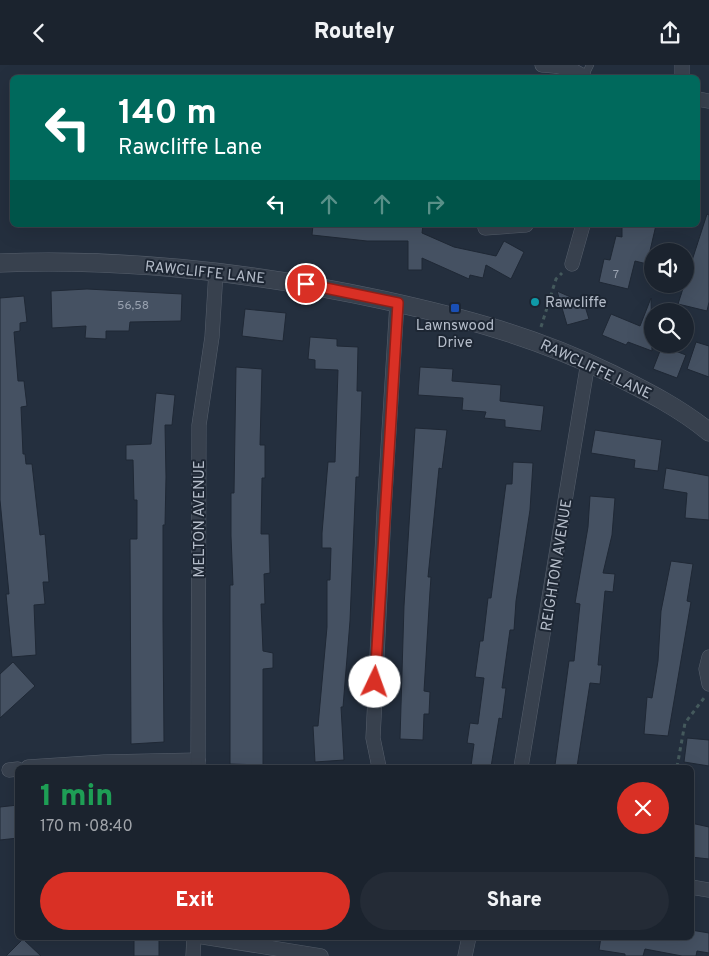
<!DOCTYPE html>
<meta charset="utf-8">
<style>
:root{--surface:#1b232e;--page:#242b36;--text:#f1f3f6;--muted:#a0a4aa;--line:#39404a;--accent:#d93025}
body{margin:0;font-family:Overpass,sans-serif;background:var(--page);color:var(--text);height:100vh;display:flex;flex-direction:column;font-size:19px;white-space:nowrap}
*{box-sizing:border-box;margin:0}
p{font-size:16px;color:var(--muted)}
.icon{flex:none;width:28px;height:28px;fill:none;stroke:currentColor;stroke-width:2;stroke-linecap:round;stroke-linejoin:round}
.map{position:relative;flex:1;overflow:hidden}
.sheet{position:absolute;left:15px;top:700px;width:679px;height:175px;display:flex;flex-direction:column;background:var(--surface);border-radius:8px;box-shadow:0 5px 20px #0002,0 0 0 1px var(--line)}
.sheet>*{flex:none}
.hud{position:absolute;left:10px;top:10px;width:690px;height:152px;border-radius:8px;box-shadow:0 5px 20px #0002,0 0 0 1px var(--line);background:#00695c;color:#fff;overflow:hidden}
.controls{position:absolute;left:644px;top:178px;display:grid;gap:10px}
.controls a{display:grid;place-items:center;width:50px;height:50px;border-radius:50%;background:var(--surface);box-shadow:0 5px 20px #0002,0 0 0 1px var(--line);font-size:25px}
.pin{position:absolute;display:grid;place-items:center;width:42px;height:42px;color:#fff;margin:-21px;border:2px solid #fff;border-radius:50%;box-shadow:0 1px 5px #0007}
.me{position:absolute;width:55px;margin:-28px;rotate:3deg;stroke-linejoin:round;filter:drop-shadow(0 0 4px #0008)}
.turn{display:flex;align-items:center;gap:18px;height:105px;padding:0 25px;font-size:22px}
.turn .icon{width:65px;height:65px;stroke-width:2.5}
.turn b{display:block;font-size:35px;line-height:42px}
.lanes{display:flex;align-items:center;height:48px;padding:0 25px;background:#0003;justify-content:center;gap:25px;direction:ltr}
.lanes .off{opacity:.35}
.round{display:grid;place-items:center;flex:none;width:52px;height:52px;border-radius:26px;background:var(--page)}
.summary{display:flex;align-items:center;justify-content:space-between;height:85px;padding:0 25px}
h1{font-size:30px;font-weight:800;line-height:38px;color:#1e9e55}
.button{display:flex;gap:10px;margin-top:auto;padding:10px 25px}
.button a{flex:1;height:58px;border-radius:30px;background:var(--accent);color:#fff;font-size:20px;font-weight:800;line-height:58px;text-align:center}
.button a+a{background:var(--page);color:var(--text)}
header{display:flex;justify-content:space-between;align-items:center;height:65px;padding:0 25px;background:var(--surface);font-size:22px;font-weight:800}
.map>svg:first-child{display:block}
</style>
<header><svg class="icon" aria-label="back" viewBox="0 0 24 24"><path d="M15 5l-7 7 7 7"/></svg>Routely<svg class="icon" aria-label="share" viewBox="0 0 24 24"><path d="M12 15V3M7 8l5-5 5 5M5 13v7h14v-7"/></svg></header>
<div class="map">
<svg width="709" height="891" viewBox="0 0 709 891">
<rect width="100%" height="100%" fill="#242f3e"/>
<g fill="#455162" stroke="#1f2835">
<path d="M707 149 709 150V237L707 246 678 239Z"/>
<path d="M313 160H423L422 168 454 182 496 191 504 176 524 187 511 214 486 200 483 213 470 210 469 214 422 193V205H408V176H367L312 170Z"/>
<path d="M622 160H656L647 199 635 196 628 224 599 217 604 194 610 195 616 171 622 172Z"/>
<path d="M87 224 182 229 181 256 130 257 129 266H106V274L85 273 86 261 52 263 51 226Z"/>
<path d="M557 226 584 238 589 254 567 260Z"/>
<path d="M24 231 27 257 20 258V266L14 267 18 316H24L27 341 21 342 23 389H25L26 399H32L40 470 45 469 49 517H43L45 539 34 540 36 590 12 592 6 529H9L0 435V233Z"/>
<path d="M651 233 652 286 628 277 626 280 602 270 611 249 640 261Z"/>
<path d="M245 244 286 248 283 276 242 271Z"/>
<path d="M310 272 337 274V281L358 282 357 326H362L359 412H356L350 556 343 642H341L344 695 315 697 313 661H318L327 562V515H330L331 483H322V468L328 397H335L338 305 315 304V295L308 294Z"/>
<path d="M696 277 709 281V312L687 304Z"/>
<path d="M662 281 686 290 677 313 653 304Z"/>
<path d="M236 302 262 304 260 380H265V413H262L261 469H269L270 508 264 509 265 539H261L263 586 273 588V603L263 604V700L230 699V520H233L231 471V428H234Z"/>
<path d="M420 302 453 304 452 316 501 320 500 336 544 341 541 366 505 362V355L484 353 486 347 462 345 463 333 418 330Z"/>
<path d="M156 328 175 330 172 360H165L166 412 165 460H163V556L164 677 131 679 130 474H137V435H134L133 395H126V380L151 379Z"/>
<path d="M415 363 447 365 442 404 439 403 428 512H431L430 526 424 626 430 627 429 649H424L423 675 400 674 404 541Z"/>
<path d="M595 365 662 375 658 406 634 403 635 395 591 388Z"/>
<path d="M513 397 533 398 530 445 516 536 514 565H510L502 623H506L502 654 499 653 491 702H482L471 701 474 679 467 678 470 658 478 659 484 613 475 612 480 576H483L488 533H491L506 419H512Z"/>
<path d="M666 403 709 411V455L685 453 687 428 663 424Z"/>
<path d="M590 431 615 433 612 470 603 508 615 509 613 527 605 526 598 600H602L600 619 590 618 577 702 555 700 569 596H574L580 539 575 538 588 462Z"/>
<path d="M671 496 693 499 687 536 691 537 668 671 644 669 647 632 652 633 658 596 661 546Z"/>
<path d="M13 597 35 621 0 653V609Z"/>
<path d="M687 673 709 675V701L684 697Z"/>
<path d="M18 740V773L0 775V742Z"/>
<path d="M691 758 709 762V794L691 792Z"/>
<path d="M691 865 709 868V888L697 886 696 891H682L645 884 643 891H625V889L599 885 601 872H691Z"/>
<rect x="134" y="872" width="25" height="19"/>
<path d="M23 874 41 891H6Z"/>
</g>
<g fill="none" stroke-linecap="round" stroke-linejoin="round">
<defs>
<path id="service" d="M584 12 590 0"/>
<g id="minor">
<path d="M542 0C557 1 571 2 584 12"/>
<path d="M682 12V0"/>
<path d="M698 34 709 36"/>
<path d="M485 163 526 160"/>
<path d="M572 199 583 160"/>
<path d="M709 592 706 604 709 619"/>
<path d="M28 702 104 697 198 695"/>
<path d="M198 702 199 360 212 272 216 206"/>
<path d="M379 702 373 673 384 447 397 238"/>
<path d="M521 702 588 297"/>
<path d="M9 705 18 704"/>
<path d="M691 822 709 825"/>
<path d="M203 872 321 891"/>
<path d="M193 891 194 872"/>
<path d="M465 891 469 872"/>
</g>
<path id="tertiary" d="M0 198C129 193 257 208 383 235 465 253 536 272 612 309 646 326 680 343 709 367"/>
</defs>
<use href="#service" stroke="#565f6c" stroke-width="8"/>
<use href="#minor" stroke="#565f6c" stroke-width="15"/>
<use href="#tertiary" stroke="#565f6c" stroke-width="19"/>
<g stroke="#44595c" stroke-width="3" stroke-dasharray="4 4" stroke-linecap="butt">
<path d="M541 262 556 214 562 208"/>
<path d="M677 702 685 658 704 633"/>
</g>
<use href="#service" stroke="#38414e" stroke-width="7"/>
<use href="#minor" stroke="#38414e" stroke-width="14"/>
<use href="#tertiary" stroke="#38414e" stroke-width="18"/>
</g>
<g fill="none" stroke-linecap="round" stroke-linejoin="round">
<defs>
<path id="route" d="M306 219 398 238 375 617"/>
</defs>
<use href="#route" stroke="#8d1f18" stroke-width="12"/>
<use href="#route" stroke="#d93025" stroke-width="9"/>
</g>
<circle fill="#0f9aa8" stroke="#1d2633" stroke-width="2" cx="535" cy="237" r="5"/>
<rect fill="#1a4fb4" stroke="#1d2633" stroke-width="2" x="450" y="238" width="10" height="10" rx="2.5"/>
<g text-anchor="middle" stroke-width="4" stroke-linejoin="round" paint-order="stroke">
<g font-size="12" fill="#98a1af">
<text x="616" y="213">7</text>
<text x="133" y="244">56,58</text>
</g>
<g font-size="15" fill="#b4bcc9" stroke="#1d2633">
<text transform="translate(205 207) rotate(6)" y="5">RAWCLIFFE LANE</text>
<text transform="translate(596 304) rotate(25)" y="5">RAWCLIFFE LANE</text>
<text transform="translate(199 454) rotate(-90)" y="5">MELTON AVENUE</text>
<text transform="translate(556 500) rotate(-81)" y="5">REIGHTON AVENUE</text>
</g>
<g font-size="15" fill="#b4bcc9" stroke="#1d2633" text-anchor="start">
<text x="545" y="242">Rawcliffe</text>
<text x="455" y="265" text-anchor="middle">Lawnswood<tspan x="455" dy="17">Drive</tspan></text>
</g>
</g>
</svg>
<div class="controls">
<a><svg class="icon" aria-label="sound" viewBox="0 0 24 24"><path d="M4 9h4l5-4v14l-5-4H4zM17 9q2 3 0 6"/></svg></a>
<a><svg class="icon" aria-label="search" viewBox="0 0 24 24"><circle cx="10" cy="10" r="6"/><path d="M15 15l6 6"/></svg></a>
</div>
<div class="pin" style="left:306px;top:219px;background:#d93025"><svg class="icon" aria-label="arrive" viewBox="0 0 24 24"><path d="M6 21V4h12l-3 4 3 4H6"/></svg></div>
<svg class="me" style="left:375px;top:617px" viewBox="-20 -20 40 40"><circle r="19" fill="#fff"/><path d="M0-13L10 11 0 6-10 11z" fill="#d93025"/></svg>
<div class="hud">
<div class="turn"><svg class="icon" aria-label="left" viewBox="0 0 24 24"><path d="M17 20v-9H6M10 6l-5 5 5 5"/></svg><div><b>140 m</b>Rawcliffe Lane</div></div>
<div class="lanes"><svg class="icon" aria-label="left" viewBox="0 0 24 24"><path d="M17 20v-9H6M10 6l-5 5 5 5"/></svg><svg class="icon off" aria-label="ahead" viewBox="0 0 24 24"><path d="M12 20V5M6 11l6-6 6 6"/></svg><svg class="icon off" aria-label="ahead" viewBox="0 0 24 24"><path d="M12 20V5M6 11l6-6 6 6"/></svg><svg class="icon off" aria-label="right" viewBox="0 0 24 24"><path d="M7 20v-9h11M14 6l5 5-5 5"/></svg></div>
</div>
<section class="sheet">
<div class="summary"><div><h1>1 min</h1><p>170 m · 08:40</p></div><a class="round" style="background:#d93025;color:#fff"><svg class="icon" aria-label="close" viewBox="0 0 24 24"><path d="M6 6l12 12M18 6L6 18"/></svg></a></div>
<div class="button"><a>Exit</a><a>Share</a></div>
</section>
</div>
